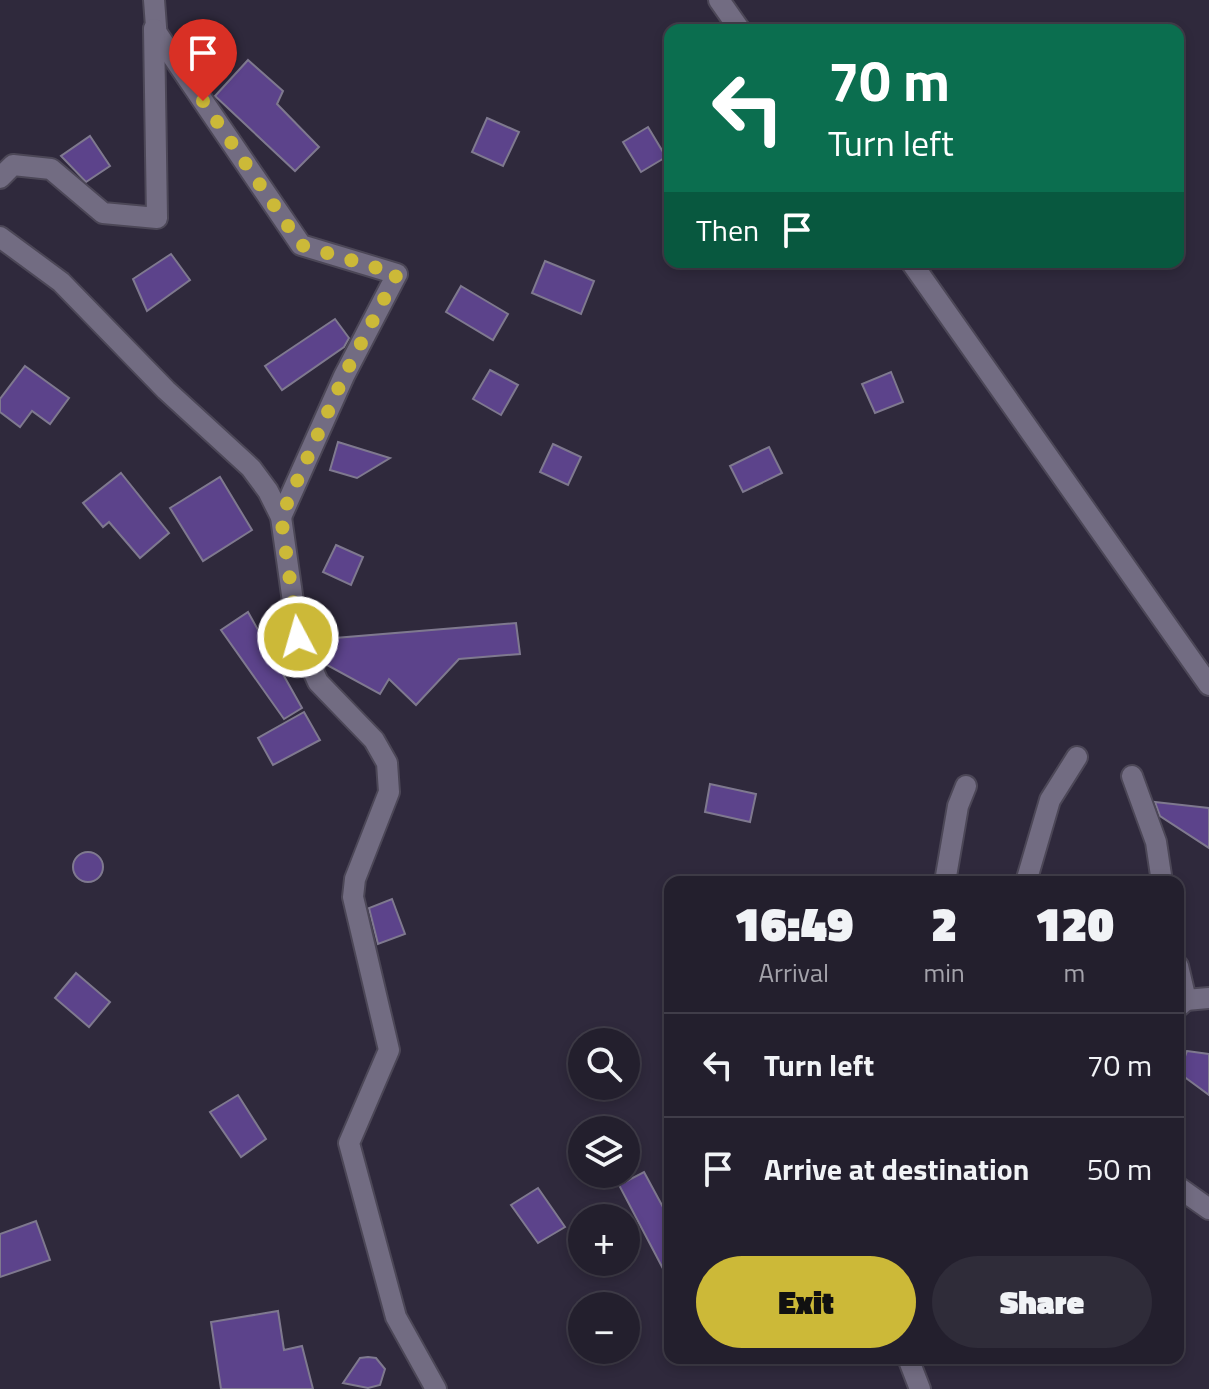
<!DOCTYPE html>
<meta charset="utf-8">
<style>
:root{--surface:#231f2d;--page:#2f2c39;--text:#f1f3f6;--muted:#a3a2aa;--line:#403d49;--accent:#ccb938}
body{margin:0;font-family:"Titillium Web",sans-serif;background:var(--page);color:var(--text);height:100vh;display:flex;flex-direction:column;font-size:30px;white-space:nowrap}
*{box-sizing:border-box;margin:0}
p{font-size:26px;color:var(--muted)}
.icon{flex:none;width:44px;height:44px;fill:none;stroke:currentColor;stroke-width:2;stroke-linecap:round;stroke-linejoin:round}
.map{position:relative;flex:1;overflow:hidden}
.panel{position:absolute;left:664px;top:876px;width:520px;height:488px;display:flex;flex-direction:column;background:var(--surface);border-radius:16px;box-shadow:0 4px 12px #0003,0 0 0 2px var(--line)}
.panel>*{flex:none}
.hud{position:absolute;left:664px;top:24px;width:520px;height:244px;border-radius:16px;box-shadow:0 4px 12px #0003,0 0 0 2px var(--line);background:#0b6e4f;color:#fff;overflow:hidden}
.tools{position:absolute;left:568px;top:1028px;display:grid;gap:16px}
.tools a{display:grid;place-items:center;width:72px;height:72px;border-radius:50%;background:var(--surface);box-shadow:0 4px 12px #0003,0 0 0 2px var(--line);font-size:40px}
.pin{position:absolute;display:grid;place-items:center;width:68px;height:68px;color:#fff;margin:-82px -34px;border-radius:50% 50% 50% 0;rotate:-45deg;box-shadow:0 0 8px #0007}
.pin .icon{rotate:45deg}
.me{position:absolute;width:88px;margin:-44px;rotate:354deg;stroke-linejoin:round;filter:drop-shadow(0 0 6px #0008)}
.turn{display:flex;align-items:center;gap:28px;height:168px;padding:0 32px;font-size:36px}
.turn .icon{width:104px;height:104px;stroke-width:2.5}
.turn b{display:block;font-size:56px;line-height:68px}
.then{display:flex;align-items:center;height:76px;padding:0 32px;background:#0003;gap:16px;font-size:30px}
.eta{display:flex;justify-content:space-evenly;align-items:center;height:136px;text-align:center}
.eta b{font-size:48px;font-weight:800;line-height:56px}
.button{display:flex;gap:16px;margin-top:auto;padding:16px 32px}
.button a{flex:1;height:92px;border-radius:48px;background:var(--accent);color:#111;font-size:32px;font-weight:800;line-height:92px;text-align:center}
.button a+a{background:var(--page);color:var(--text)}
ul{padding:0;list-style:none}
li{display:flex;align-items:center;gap:24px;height:104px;padding:0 32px;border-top:2px solid var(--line)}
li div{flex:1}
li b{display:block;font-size:30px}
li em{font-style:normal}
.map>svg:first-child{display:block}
</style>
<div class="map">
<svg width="1209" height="1389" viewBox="0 0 1209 1389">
<rect width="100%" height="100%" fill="#2f293c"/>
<g fill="#5c438b" stroke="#7f798f" stroke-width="2">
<path d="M248 60 283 91 277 104 319 147 295 171 215 96Z"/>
<path d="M487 118 519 132 503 166 472 152Z"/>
<path d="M648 127 666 157 641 172 623 142Z"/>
<path d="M90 136 110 166 86 182 61 156Z"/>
<path d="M171 254 190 280 147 311 133 279Z"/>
<path d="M545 261 594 281 581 314 532 293Z"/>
<path d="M461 286 508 314 493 340 446 312Z"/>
<path d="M335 319 349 338 344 347 282 390 265 366Z"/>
<path d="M25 366 69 398 50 424 32 411 20 427 0 412V399Z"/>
<path d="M490 370 518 385 501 415 473 399Z"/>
<path d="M891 372 903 402 875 413 862 384Z"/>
<path d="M338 442 390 458 357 478 330 470Z"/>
<path d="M553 444 581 457 568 485 540 472Z"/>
<path d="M769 447 782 473 743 492 730 466Z"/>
<path d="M121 473 169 533 140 558 109 522 103 527 83 503Z"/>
<path d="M220 477 252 530 203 561 170 508Z"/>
<path d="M336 545 363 557 351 585 323 572Z"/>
<path d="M248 612 302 708 284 719 221 630Z"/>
<path d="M516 623 520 654 459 659 416 705 389 679 380 694 327 665 335 638Z"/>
<path d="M304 712 320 740 273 765 258 738Z"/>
<path d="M710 784 756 794 750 822 705 812Z"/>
<path d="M1155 802 1209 808V848L1160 816Z"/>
<circle cx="88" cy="867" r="15"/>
<path d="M392 899 405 934 378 944 369 908Z"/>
<path d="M76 973 110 1002 89 1027 55 998Z"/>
<path d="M1187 1051 1209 1054V1095L1179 1073Z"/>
<path d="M238 1095 266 1139 241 1157 210 1112Z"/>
<path d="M644 1172 670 1220V1282L619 1185Z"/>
<path d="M538 1188 565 1227 538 1243 511 1205Z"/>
<path d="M36 1221 50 1260 0 1277V1234Z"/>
<path d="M278 1311 284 1350 302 1346 313 1389H221L211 1322Z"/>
<path d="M368 1357 376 1358 385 1369 380 1385 368 1388 343 1383 360 1358Z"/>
</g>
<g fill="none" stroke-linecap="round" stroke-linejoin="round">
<defs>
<g id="minor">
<path d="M154 0 157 40"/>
<path d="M719 0 740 30"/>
<path d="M154 29 301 245 397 274 344 376 281 517"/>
<path d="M0 178 13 165 51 169 103 213 157 218 154 29"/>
<path d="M0 237 61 282 166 390 251 468 268 491 281 517 298 637 318 682 374 740 387 763 389 792 355 879 353 897 389 1050 349 1143 396 1317 436 1389"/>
<path d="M911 262 1209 685"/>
<path d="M1132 776 1156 842 1162 882"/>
<path d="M945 882 958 806 966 786"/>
<path d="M1026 882 1050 800 1077 757"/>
<path d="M1178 966 1186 1000 1178 1007"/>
<path d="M1186 1000 1209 998"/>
<path d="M1178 1187 1209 1209"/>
<path d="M908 1358 920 1389"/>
</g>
</defs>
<use href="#minor" stroke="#4c4757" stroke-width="24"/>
<use href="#minor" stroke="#726c82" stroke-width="20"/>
</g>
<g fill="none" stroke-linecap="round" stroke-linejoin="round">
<path stroke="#ccb938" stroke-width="14" stroke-dasharray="0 25.2" d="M203 101 301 245 397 274 344 376 281 517 298 637"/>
</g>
</svg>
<div class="tools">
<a><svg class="icon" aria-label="search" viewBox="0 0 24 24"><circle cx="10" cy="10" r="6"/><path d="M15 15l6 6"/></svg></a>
<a><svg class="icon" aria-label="layers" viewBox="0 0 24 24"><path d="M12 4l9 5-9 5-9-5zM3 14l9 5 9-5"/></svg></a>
<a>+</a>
<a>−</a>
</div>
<div class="pin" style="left:203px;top:101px;background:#d93025"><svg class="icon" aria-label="arrive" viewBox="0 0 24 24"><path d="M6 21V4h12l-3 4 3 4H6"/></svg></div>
<svg class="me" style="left:298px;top:637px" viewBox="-20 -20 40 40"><circle r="17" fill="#ccb938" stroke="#fff" stroke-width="3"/><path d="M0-11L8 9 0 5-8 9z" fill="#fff"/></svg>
<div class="hud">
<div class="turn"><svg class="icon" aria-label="left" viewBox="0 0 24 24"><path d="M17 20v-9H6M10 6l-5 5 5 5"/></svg><div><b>70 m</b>Turn left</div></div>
<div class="then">Then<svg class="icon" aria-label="arrive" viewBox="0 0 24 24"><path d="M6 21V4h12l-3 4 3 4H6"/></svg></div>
</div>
<section class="panel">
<div class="eta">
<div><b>16:49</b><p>Arrival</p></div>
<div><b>2</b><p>min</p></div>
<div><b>120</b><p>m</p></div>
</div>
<ul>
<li><svg class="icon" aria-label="left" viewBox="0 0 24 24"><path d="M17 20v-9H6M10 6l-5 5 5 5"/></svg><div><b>Turn left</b></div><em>70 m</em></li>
<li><svg class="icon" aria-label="arrive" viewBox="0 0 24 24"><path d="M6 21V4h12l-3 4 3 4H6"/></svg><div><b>Arrive at destination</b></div><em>50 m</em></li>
</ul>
<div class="button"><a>Exit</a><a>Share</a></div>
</section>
</div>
